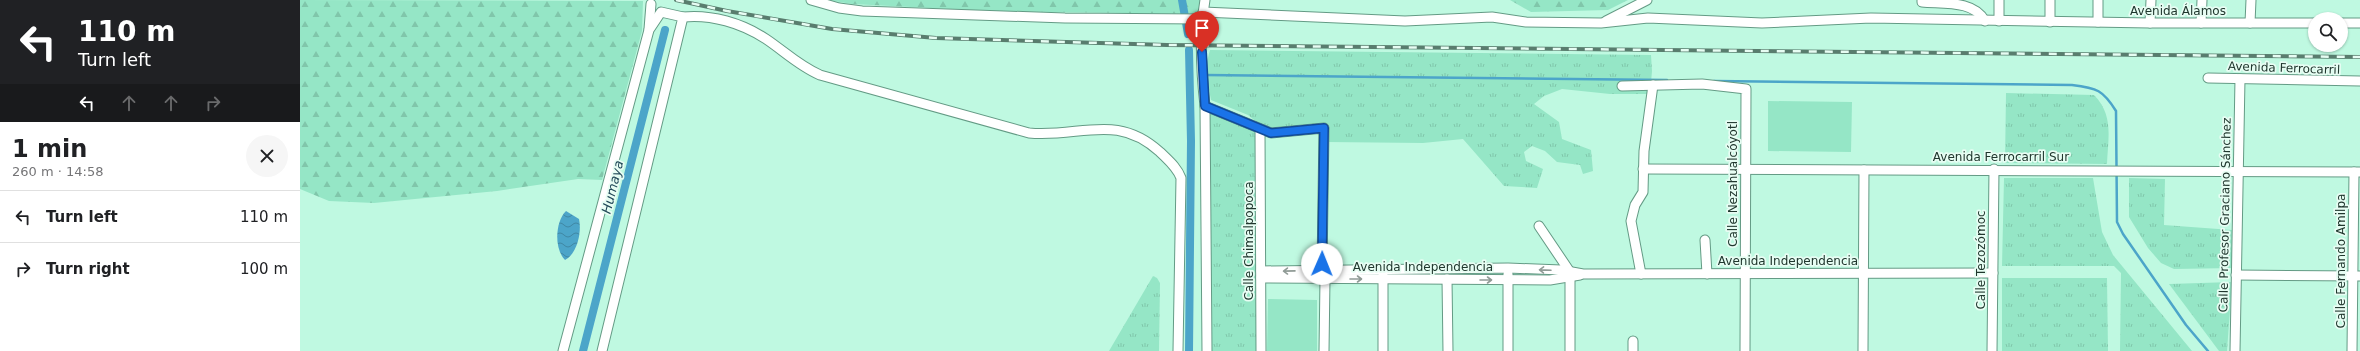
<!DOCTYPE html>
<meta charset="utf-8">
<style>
:root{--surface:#fff;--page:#f6f6f6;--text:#202124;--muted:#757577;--line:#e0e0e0}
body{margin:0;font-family:"DejaVu Sans",sans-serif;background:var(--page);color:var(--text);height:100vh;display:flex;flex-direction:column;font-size:15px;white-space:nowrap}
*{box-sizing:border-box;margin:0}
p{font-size:13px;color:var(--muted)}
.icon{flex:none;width:22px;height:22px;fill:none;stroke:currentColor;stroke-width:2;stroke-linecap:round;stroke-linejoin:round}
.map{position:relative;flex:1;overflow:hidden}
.side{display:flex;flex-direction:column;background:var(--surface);width:300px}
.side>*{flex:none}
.banner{background:#202124;color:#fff;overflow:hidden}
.controls{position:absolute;left:2008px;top:12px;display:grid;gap:8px}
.controls a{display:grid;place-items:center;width:40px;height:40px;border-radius:50%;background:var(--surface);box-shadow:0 1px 3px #0004;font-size:20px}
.pin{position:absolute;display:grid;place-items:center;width:34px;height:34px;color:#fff;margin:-41px -17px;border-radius:50% 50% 50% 0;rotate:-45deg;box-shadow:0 0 4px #0007}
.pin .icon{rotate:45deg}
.me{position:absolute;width:44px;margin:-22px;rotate:1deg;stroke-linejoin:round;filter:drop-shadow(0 0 3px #0008)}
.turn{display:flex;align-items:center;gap:14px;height:84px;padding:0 12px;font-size:18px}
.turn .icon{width:52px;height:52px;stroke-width:2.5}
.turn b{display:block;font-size:28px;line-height:34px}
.lanes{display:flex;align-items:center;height:38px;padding:0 12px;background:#0003;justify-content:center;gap:20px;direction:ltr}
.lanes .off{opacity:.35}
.round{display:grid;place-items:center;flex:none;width:42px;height:42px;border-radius:21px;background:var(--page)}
.summary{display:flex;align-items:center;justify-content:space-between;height:68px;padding:0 12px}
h1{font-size:24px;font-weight:800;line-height:30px}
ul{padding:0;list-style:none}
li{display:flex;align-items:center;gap:12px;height:52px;padding:0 12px;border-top:1px solid var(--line)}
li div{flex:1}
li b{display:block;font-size:15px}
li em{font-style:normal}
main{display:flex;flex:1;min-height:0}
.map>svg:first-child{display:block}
</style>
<main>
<section class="side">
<div class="banner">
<div class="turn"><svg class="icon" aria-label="left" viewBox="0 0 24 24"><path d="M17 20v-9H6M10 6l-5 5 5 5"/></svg><div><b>110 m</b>Turn left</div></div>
<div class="lanes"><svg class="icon" aria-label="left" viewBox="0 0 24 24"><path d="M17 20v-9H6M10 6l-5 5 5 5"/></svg><svg class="icon off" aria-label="ahead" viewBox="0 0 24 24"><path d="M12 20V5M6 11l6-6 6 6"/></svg><svg class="icon off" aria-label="ahead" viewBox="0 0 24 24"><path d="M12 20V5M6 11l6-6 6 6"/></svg><svg class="icon off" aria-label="right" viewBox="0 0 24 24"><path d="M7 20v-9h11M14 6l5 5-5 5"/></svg></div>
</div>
<div class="summary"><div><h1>1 min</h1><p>260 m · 14:58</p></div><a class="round"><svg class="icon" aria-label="close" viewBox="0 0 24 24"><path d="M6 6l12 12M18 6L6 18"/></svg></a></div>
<ul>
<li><svg class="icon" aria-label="left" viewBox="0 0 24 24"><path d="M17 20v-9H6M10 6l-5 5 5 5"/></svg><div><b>Turn left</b></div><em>110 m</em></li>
<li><svg class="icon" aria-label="right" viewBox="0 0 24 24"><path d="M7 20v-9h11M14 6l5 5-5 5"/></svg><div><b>Turn right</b></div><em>100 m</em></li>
</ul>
</section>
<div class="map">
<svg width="2060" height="351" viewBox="0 0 2060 351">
<defs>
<pattern id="grass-tufts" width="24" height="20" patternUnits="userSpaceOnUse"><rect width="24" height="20" fill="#95e6c6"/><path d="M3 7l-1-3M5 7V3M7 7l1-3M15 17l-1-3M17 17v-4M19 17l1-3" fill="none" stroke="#80c6aa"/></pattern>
<pattern id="forest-firs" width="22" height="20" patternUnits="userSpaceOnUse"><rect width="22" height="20" fill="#95e6c6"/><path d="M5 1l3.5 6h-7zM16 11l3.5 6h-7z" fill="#80c6aa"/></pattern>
<pattern id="water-waves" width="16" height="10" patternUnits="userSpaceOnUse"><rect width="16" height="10" fill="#4ca5c9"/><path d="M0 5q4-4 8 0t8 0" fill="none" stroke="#3f87a4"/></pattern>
</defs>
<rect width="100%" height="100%" fill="#bff9e1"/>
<g fill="url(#grass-tufts)">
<path d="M910 50 1351 55 1352 71 1350 94H1310L1262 89 1244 96 1234 104 1259 122 1262 139 1291 150 1293 171 1283 174 1280 165 1257 162 1245 151 1232 146 1224 152 1226 161 1243 169 1237 188 1204 186 1163 139 1123 143 1026 142 1027 126 993 129 964 128 948 115 911 100 905 69Z"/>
<path d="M1706 93 1794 95C1814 115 1808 138 1807 164L1705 163Z"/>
<path d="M909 110 940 121 957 134V351H912Z"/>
<path d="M1704 178H1793L1802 232 1813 255 1892 351H1820L1821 273 1814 266H1702Z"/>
<path d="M1829 178 1865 179 1864 225 1932 230 1934 268 1874 269 1861 263 1848 248 1829 217Z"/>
<path d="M853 276 857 278 860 283 859 351H809Z"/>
<path d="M1702 278H1807L1808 351H1702Z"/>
<path d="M1932 282 1927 351H1919L1869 284Z"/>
</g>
<g fill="url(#forest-firs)">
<path d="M0 0 343 1 342 31 302 180 278 179 197 191 74 203 29 201 0 189Z"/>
<path d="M528 0H901L899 14 689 11 552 4Z"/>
<path d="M1210 0H1328L1308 10 1231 12Z"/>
</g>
<g fill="#95e6c6">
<path d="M1468 101 1552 102 1551 152 1468 151Z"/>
<path d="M968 299 1017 300V351H967Z"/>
</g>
<path fill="url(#water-waves)" d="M266 211 279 219C282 232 277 254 265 260 254 249 255 222 266 211Z"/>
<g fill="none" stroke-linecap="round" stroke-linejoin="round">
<g stroke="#4ca5c9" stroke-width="2.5">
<path d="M906 75 1367 80"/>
<path d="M1414 81 1772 85C1797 88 1803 90 1816 111L1817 222 1823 234 1886 325 1908 351"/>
</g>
<g stroke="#4ca5c9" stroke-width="8">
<path d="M882 0 888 34"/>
<path d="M889 50 891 141 889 351"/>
<path d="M283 351 365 30"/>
</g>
<defs>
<g id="street">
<path d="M511 0 539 8 562 11 765 18 902 19"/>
<path d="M905 0C899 35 901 71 905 106L907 351"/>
<path d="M1622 0V2C1643 4 1674 0 1685 21"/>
<path d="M1699 0V21"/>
<path d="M903 12 1105 21 1192 17 1226 22 1301 23 1348 18 1462 23 1571 18 1850 23H2015"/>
<path d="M383 17C411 14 442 23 466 39 484 51 499 66 520 75L729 133C780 138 816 112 860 152 868 160 877 167 881 178L878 351"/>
<path d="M1306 21 1347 0"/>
<path d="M1750 22V0"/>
<path d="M1798 22V0"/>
<path d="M1850 23 1851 0"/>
<path d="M1901 23 1902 0"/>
<path d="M1950 23 1951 0"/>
<path d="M2041 23H2060"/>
<path d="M349 29 351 4"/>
<path d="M1908 78 2060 81"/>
<path d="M1322 86 1402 84 1446 89 1445 351"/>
<path d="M905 106 971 133 1024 128 1022 270"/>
<path d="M960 130 961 351"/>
<path d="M1343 169 2060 172"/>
<path d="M1239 226 1270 272V351"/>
<path d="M1405 240 1407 274"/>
<path d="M961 271 1208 268 1261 270 1283 274 1693 273"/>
<path d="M1208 274V351"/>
<path d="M1341 274 1331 221 1335 205 1343 192 1344 151 1353 85"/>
<path d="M1083 275V351"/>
<path d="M1936 275 2060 276"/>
<path d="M961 278 1250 280 1280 275"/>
<path d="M1147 279 1148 351"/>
<path d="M263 351 349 30 361 12 383 17 302 351"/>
<path d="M1024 351 1025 279"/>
<path d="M1333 351V341"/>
<path d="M1563 351 1564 170"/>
<path d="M1692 351 1694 169"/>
<path d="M1935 351 1940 79"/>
<path d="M2052 351 2054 172"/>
</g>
</defs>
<use href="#street" stroke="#649b85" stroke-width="11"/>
<use href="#street" stroke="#fff" stroke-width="9"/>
<defs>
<path id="rail" d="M376 0 427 11 532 29 636 38 867 45 2060 57"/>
</defs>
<use href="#rail" stroke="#597d6e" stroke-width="4"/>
<use href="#rail" stroke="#e7fdf3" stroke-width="2.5" stroke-dasharray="8" stroke-linecap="butt"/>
</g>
<defs><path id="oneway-shaft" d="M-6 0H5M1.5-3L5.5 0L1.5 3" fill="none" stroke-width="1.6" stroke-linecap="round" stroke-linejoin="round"/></defs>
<g stroke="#909b96">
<use href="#oneway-shaft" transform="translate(1245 270) rotate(-178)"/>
<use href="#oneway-shaft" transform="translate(989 271) rotate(179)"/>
<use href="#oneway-shaft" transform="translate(1056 279)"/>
<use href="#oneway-shaft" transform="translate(1186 280)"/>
</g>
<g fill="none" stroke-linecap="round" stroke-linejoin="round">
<defs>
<path id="route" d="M902 52 905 106 971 133 1024 128 1022 264"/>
</defs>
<use href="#route" stroke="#114b97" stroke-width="10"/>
<use href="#route" stroke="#1a73e8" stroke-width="7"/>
</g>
<g text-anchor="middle" stroke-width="3.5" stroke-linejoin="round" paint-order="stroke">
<g font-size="12" fill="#20372e" stroke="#e7fdf3">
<text x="1878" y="15">Avenida Álamos</text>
<text transform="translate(1984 68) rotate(2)" y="4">Avenida Ferrocarril</text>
<text x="1701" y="161">Avenida Ferrocarril Sur</text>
<text transform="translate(1433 184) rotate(-90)" y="4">Calle Nezahualcóyotl</text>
<text transform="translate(1925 215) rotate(-89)" y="4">Calle Profesor Graciano Sánchez</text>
<text transform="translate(949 241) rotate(-90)" y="4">Calle Chimalpopoca</text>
<text transform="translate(1681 260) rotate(-90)" y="4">Calle Tezozómoc</text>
<text x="1488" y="265">Avenida Independencia</text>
<text transform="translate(2041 261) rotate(-90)" y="4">Calle Fernando Amilpa</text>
<text x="1123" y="271">Avenida Independencia</text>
</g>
<g font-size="13" font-style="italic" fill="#204757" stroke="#e7fdf3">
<text transform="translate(312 187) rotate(-76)" y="5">Humaya</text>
</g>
</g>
</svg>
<div class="controls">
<a><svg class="icon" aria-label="search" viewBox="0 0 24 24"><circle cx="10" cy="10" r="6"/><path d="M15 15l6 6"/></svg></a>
</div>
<div class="pin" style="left:902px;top:52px;background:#d93025"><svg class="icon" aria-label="arrive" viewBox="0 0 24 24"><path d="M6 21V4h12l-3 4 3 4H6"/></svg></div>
<svg class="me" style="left:1022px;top:264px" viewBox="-20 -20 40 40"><circle r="19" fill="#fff"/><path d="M0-13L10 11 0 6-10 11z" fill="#1a73e8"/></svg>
</div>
</main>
